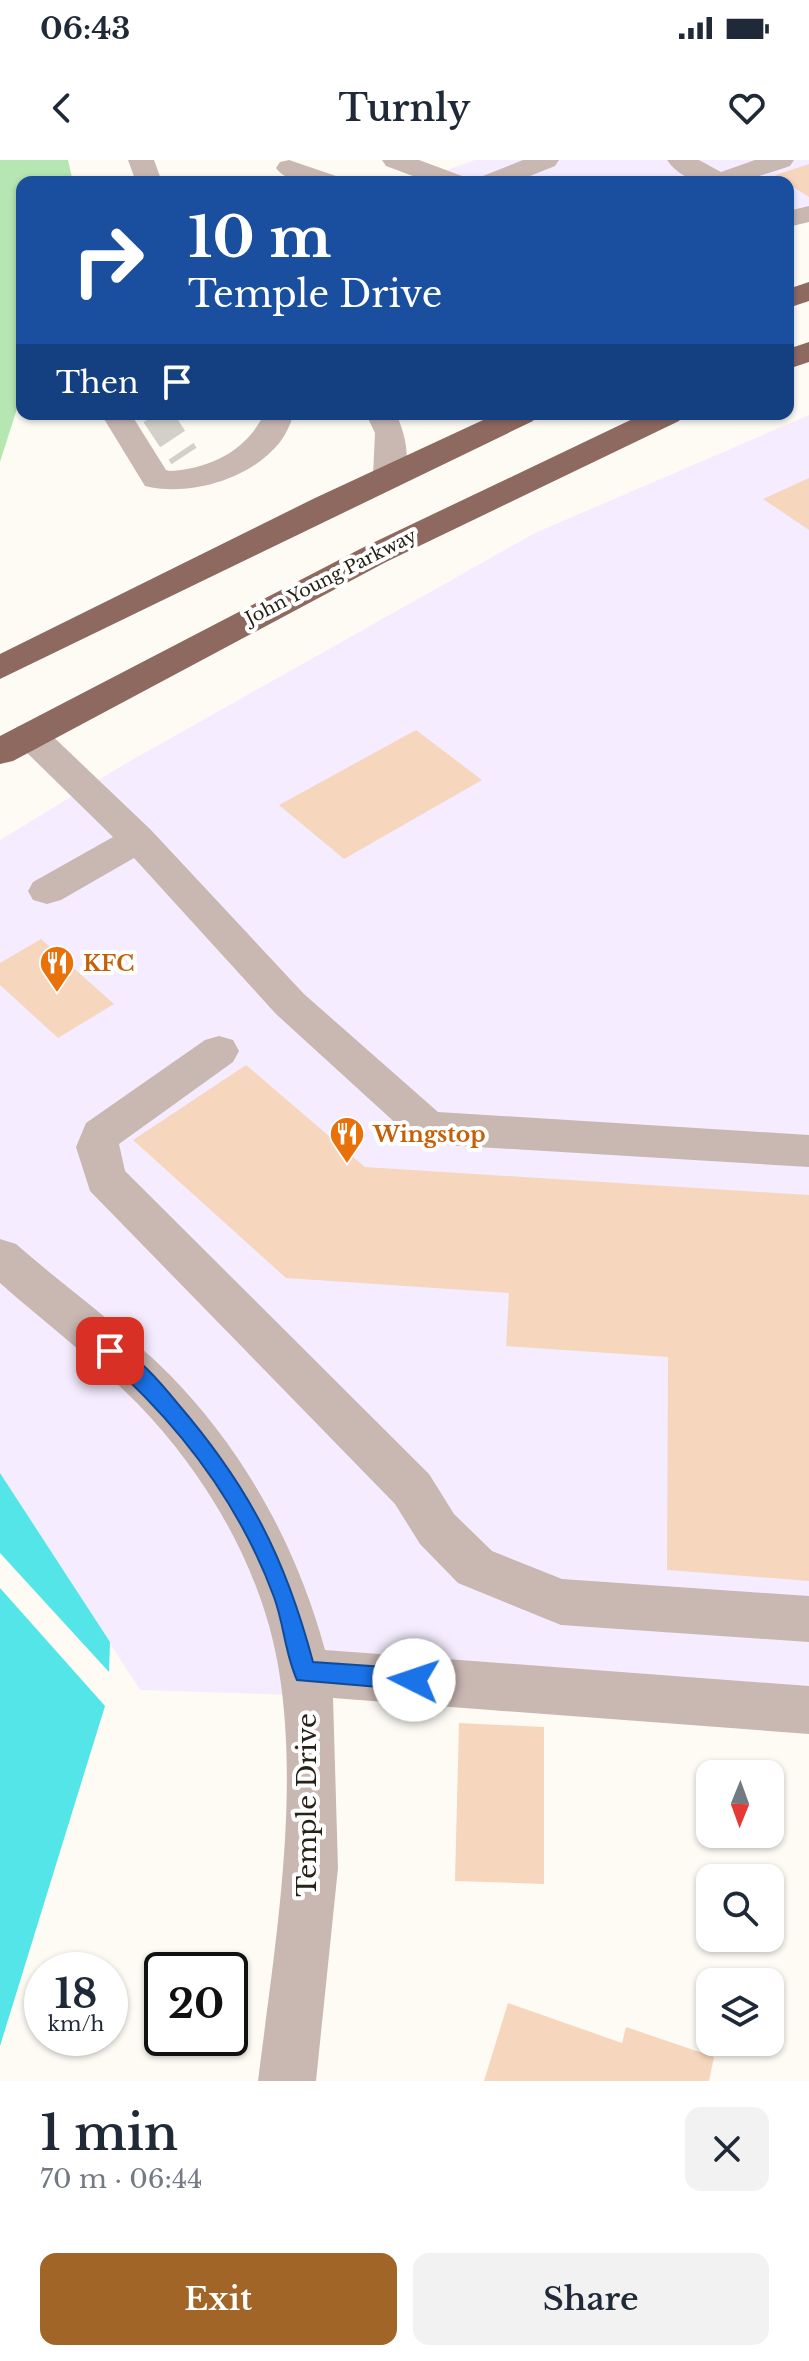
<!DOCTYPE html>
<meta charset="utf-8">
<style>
:root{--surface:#fff;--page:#f2f2f3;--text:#1f2937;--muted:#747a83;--accent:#a16627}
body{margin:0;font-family:"Libre Baskerville",serif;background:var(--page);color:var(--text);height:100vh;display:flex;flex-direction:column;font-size:30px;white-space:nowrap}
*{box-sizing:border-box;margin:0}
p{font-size:26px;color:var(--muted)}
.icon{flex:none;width:44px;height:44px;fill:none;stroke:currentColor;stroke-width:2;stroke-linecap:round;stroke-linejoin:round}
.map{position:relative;height:1921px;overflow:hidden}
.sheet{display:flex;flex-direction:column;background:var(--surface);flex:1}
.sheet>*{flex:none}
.banner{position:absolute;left:16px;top:16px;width:778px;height:244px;border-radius:16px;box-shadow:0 2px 6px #0004;background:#1a4fa0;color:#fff;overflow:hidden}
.needle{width:52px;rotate:181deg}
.tools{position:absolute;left:696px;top:1600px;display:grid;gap:16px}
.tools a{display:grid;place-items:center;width:88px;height:88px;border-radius:16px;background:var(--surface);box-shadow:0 2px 6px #0004;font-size:40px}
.speed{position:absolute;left:24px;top:1792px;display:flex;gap:16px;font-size:40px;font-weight:700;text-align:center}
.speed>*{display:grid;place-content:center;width:104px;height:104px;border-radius:50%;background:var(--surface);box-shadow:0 2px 6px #0004;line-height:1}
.speed small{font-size:20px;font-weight:400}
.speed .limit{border:4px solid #111;border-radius:12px;background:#fff;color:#111}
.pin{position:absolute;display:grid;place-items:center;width:68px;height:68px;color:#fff;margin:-34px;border-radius:16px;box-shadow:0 4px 12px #0006}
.me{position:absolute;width:88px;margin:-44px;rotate:274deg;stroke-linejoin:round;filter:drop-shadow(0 0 6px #0008)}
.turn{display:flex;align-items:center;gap:28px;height:168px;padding:0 40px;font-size:36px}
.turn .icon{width:104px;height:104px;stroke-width:2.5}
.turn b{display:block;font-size:56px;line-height:68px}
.then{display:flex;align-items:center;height:76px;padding:0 40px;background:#0003;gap:16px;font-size:30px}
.round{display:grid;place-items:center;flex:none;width:84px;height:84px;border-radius:16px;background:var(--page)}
.head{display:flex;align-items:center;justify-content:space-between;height:136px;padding:0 40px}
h1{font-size:48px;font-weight:600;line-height:60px}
.cta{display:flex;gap:16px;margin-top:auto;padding:16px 40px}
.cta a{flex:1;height:92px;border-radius:16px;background:var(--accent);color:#fff;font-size:32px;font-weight:600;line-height:92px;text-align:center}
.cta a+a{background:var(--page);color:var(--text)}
.status{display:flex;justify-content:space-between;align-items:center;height:56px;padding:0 40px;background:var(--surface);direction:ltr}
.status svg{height:22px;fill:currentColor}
header{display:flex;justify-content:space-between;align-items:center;height:104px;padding:0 40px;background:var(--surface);font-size:36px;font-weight:600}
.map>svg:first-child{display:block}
</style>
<div class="status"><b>06:43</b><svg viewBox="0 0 49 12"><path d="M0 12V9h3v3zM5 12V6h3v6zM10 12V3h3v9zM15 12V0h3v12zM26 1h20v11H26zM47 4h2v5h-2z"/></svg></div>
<header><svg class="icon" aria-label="back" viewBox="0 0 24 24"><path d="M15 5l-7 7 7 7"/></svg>Turnly<svg class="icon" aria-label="heart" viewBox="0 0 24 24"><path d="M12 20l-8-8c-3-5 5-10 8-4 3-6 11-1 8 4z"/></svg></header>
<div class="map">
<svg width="809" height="1921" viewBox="0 0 809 1921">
<rect width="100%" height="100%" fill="#fdfbf4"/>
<g fill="#f5edff">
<path d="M475 0H809V53L788 62V22H413Z"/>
<path d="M809 255V1552L140 1530 0 1313V680L123 605 535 373Z"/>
</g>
<path fill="#b6e6b2" d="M0 0H68L73 22H22V233L0 302Z"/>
<g fill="#53e5e7">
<path d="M0 1313 110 1482 109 1512 0 1393Z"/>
<path d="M0 1428 105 1546 0 1886Z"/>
</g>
<g fill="#f7d6be">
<path d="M809 4V37L775 15Z"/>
<path d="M809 318V370L763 339Z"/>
<path d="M416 570 482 620 344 699 279 645Z"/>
<path d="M41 779 114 844 58 878 0 825V803Z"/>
<path d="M246 905 365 1007 809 1035V1421L667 1410 668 1197 506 1186 509 1133 286 1118 133 980Z"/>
<path d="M459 1563 544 1567V1724L455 1721Z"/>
<path d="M508 1843 622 1883 626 1867 714 1897 709 1921H484Z"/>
</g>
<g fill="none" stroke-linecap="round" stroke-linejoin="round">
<path stroke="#d2d0c8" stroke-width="30" stroke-dasharray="30 15" stroke-linecap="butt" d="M156 254 184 296"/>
<g fill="#c9b7b2" fill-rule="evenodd">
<path d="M128 0H154L162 22H136Z"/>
<path d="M289 0 336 16 340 22C320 22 289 26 276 8L280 2Z"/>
<path d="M382 0H419L462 16 466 22H429L386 6Z"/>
<path d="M523 0H559L555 6 515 22H479L483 16Z"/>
<path d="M667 0H699L721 12 755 0H794L790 6C754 18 695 40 667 0Z"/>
<path d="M809 46V62L788 67V51Z"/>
<path d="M101 254H131L166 310 170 311C211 308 246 291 264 254H294C290 264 287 273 280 282 251 319 190 337 145 326Z"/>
<path d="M366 254H396C405 272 413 304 400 323H378L373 316 375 273Z"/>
<path d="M30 563 43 567 151 670 304 834 438 952 809 975V1007L428 984 413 979 276 854 134 698 61 740 47 744 33 740 28 731 33 722 113 677 17 583 12 575 17 567Z"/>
<path d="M219 876 233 880 239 891 233 902 119 984 125 1011 429 1314 454 1354 492 1391 562 1419 809 1436V1482L561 1465 458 1423 420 1384 395 1344 90 1031 76 987 86 963 205 880Z"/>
<path d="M0 1079 16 1084C66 1128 123 1168 170 1215 245 1292 297 1387 325 1490L809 1526V1574L333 1538 338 1708 316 1921H258C274 1792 300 1640 279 1511 263 1411 207 1315 137 1243 95 1200 45 1163 0 1123Z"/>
</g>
<g fill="#8d6960" fill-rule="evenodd">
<path d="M809 122V141L788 148V129Z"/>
<path d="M809 182V202L788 209V189Z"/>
<path d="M496 254H538L533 261 0 519V494L315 338Z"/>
<path d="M643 254H684L679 261 386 402 13 601 0 604V576L362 388Z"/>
</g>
</g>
<path fill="#1a73e8" stroke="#114b97" stroke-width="2" d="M110 1183C135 1192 161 1223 178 1244 249 1327 285 1397 313 1502L414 1509 422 1512 425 1520 422 1527 414 1530 297 1520C285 1494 284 1464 274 1437 239 1342 178 1263 103 1197L100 1191 103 1186Z"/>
<defs>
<symbol id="restaurant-pin" viewBox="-11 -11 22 30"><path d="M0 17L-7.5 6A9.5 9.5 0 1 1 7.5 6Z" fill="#e8710a" stroke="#fff"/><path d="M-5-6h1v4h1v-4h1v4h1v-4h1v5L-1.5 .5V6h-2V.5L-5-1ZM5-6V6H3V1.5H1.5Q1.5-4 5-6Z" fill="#fff"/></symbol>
</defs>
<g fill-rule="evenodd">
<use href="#restaurant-pin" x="37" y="783" width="40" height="54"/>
<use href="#restaurant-pin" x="327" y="954" width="40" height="54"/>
</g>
<g text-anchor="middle" stroke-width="8" stroke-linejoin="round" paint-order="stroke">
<g font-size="18" fill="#282316" stroke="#fff">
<text transform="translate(331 417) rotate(-27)" y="6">John Young Parkway</text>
</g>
<g font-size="22" font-weight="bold" fill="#c56008" stroke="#fff" text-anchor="start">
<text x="83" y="811">KFC</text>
<text x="373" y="982">Wingstop</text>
</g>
<g font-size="26" fill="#282316" stroke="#fff">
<text transform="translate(307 1645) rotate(-90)" y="9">Temple Drive</text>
</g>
</g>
</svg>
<div class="tools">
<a><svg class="needle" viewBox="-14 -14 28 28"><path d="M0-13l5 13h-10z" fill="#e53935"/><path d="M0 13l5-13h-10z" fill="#747a83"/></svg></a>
<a><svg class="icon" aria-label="search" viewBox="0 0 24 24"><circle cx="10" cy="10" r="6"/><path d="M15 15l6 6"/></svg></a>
<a><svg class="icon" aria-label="layers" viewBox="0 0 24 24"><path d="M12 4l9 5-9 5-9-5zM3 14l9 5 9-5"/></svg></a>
</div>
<div class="speed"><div>18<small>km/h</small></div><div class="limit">20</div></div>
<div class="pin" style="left:110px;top:1191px;background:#d93025"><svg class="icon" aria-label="arrive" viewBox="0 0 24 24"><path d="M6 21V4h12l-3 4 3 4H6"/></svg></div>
<svg class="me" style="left:414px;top:1520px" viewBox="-20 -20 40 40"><circle r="19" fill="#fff"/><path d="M0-13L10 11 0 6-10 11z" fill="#1a73e8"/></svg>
<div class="banner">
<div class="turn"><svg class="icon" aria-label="right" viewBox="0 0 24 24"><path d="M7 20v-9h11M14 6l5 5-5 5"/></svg><div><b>10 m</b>Temple Drive</div></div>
<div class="then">Then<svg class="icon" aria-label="arrive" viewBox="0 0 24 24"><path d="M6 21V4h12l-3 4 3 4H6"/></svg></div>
</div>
</div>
<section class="sheet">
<div class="head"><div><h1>1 min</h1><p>70 m · 06:44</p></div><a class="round"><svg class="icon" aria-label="close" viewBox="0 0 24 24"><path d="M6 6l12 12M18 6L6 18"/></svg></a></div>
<div class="cta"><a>Exit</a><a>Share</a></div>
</section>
